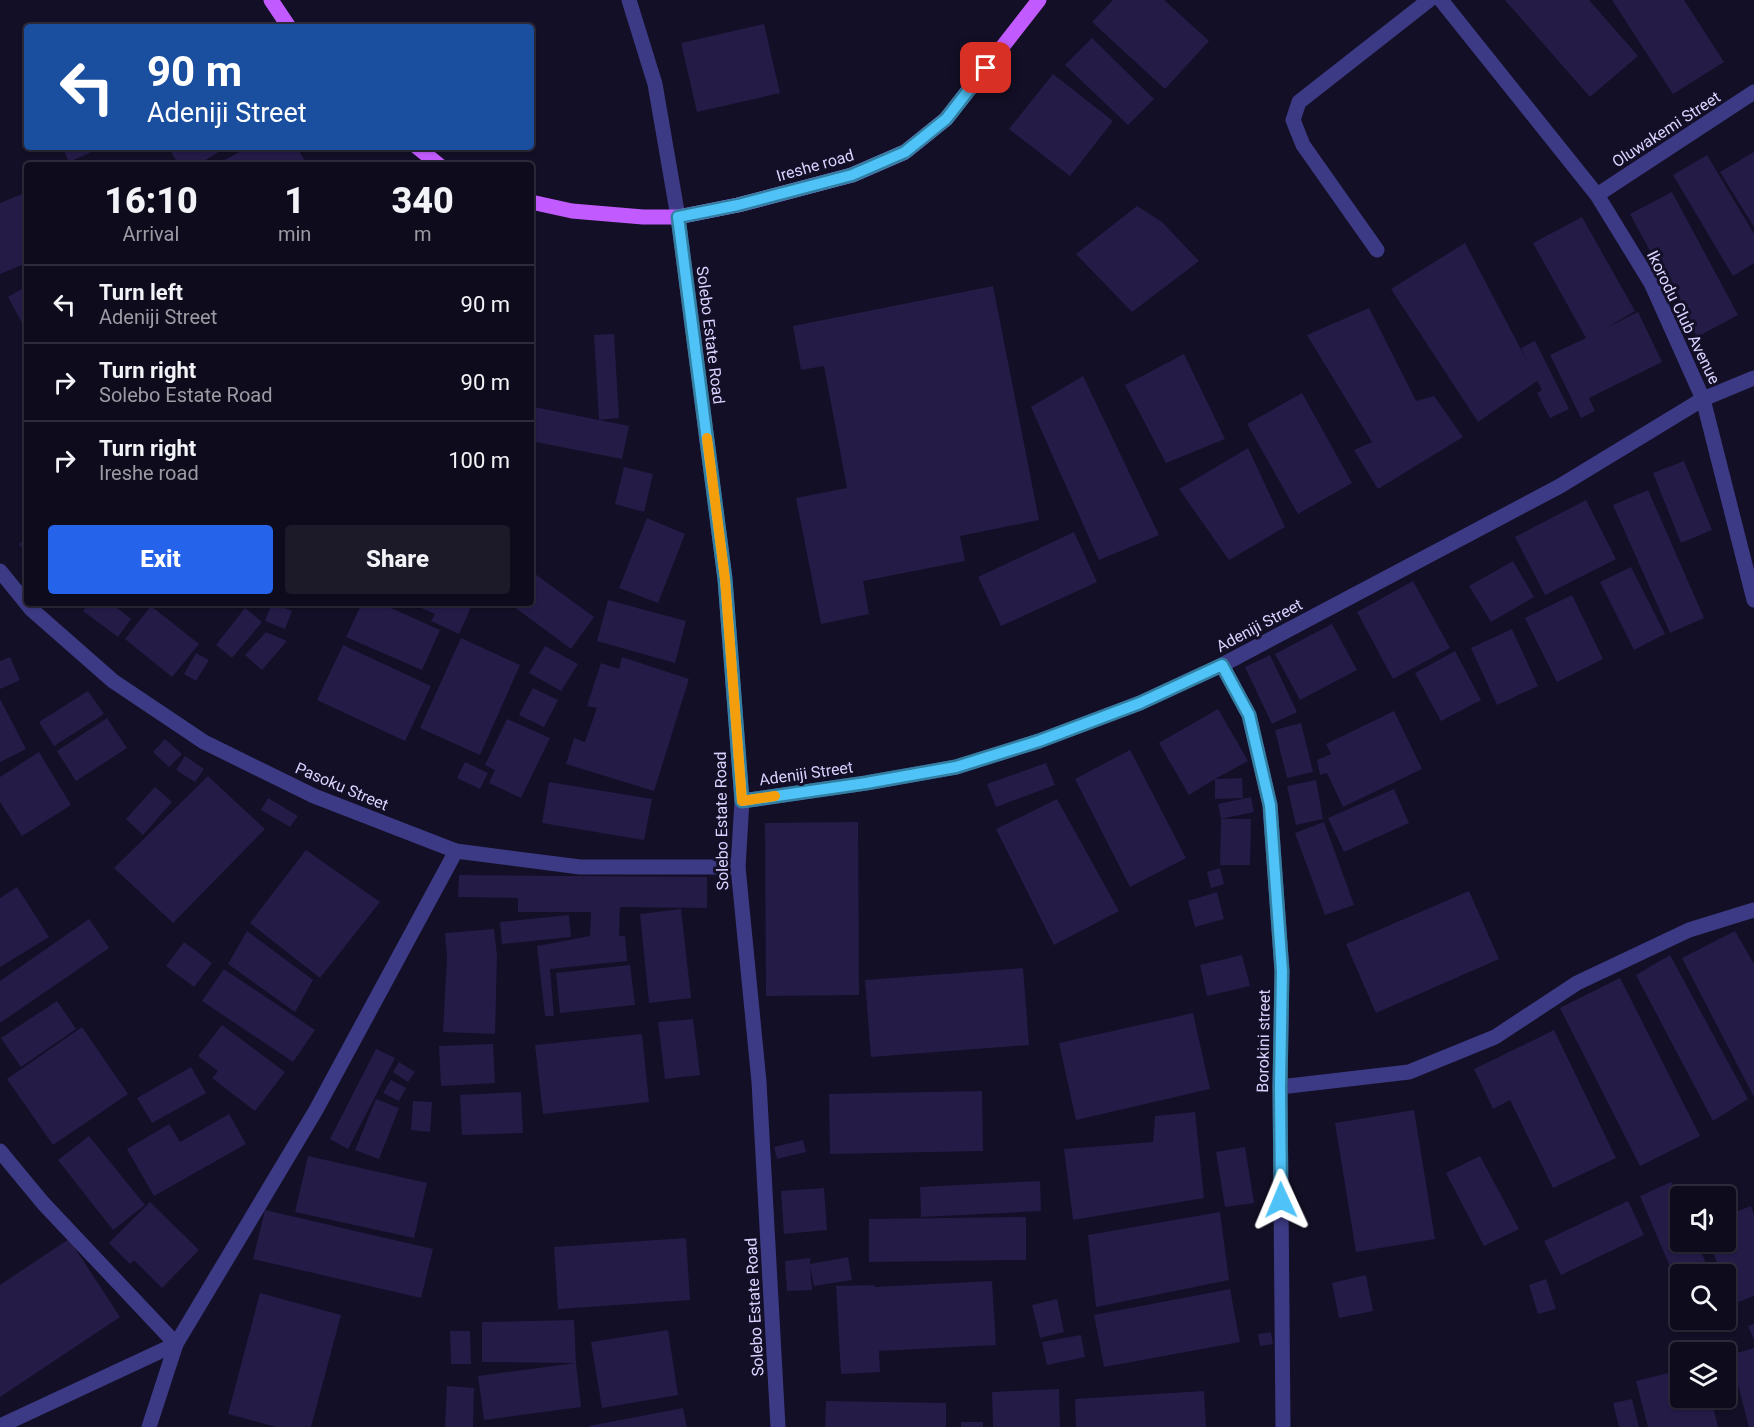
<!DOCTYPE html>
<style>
:root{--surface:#0e0b1c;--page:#1c1929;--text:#f1f3f6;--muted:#9b9ba3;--line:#2e2b3b;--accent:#2563eb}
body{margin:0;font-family:Roboto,sans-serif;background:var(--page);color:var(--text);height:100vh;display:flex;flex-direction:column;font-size:22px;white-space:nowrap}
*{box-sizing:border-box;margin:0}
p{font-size:20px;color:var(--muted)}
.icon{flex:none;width:33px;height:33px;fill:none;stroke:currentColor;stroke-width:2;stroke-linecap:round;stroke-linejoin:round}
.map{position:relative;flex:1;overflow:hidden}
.panel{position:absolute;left:24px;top:162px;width:510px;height:444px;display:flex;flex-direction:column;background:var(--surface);border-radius:6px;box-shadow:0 2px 4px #0004,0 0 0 2px var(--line)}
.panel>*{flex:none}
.guide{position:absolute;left:24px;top:24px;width:510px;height:126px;border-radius:6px;box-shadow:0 2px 4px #0004,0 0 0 2px var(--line);background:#1a4fa0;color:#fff;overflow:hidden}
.buttons{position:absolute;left:1670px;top:1186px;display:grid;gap:12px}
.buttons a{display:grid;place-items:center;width:66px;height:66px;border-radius:6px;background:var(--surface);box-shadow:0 2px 4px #0004,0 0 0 2px var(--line);font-size:30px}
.pin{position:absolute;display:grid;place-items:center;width:51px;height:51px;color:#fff;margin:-26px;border-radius:12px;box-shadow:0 3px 9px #0006}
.me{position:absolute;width:66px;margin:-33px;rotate:359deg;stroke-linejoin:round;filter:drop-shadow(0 0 4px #0008)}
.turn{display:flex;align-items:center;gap:21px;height:126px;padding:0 24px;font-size:27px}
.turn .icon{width:78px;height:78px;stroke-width:2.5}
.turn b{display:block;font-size:42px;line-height:51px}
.eta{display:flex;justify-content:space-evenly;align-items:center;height:102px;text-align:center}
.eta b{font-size:36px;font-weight:800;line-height:42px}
.cta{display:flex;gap:12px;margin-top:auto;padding:12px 24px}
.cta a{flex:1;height:69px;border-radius:6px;background:var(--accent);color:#fff;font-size:24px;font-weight:800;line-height:69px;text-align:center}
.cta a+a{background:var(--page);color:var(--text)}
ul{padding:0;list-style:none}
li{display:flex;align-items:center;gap:18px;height:78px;padding:0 24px;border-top:2px solid var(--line)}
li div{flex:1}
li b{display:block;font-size:22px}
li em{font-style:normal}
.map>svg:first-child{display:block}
</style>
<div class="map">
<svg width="1754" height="1427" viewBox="0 0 1754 1427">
<rect width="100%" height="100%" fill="#130f26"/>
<g fill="#241b47">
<path d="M1113 0H1164L1209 41 1165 89 1092 22Z"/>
<path d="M1505 0H1589L1638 56 1590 97Z"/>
<path d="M1612 0H1684L1724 62 1673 94Z"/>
<path d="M764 24 780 93 697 112 681 43Z"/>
<path d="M1092 38 1154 99 1128 125 1065 65Z"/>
<path d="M1053 74 1113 121 1070 176 1009 129Z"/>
<path d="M62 147H103L69 162Z"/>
<path d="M168 147H227L197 165H179Z"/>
<path d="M249 147H283L286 152 297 147 307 165H215Z"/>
<path d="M1754 152V227L1720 172Z"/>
<path d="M1707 155 1754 234V263L1733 276 1673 175Z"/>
<path d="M27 192V263L0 274V203Z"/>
<path d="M1672 192 1738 315 1697 337 1630 214Z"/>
<path d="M1137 206 1162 222 1199 261 1132 312 1076 254Z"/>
<path d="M1582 217 1635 311 1604 329 1638 312 1662 362 1589 398 1595 411 1581 418 1550 355 1586 338 1533 243Z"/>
<path d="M1465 243 1527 361 1521 348 1535 341 1569 409 1550 418 1537 393 1542 390 1537 381 1478 422 1391 289Z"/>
<path d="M27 286V332L8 297Z"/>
<path d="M993 286 1039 520 960 536 965 561 863 581 869 614 821 624 796 498 847 488 824 366 801 370 793 326Z"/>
<path d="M1369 308 1416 401 1434 396 1463 437 1378 489 1354 450 1372 442 1307 335Z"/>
<path d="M614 334 619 418 599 420 594 335Z"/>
<path d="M1184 354 1225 439 1166 463 1125 385Z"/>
<path d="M1083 376 1159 535 1099 560 1031 407Z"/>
<path d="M1302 393 1352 483 1298 514 1247 424Z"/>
<path d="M534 407 629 426 622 459 531 441V425Z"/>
<path d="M1248 448 1285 527 1229 560 1179 489Z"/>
<path d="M1684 461 1712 530 1681 543 1653 473Z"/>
<path d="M624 467 653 474 644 512 615 504Z"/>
<path d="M1648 490 1704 618 1670 633 1613 505Z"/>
<path d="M1586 500 1616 559 1545 595 1515 537Z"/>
<path d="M647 518 685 534 658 603 619 588Z"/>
<path d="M1074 532 1097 582 1001 626 978 577Z"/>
<path d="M27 538V555L19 544Z"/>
<path d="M1513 561 1534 597 1491 622 1469 586Z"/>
<path d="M1631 567 1665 634 1634 650 1600 582Z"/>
<path d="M531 571 594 617 571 649 509 603H531Z"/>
<path d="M1413 581 1450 648 1393 679 1357 612Z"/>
<path d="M1572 595 1603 659 1557 682 1525 618Z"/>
<path d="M608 600 686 621 675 663 597 641Z"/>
<path d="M89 603H111L131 619 118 637 83 611Z"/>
<path d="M272 603 292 611 285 629 265 621Z"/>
<path d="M362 603H380L440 630 422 670 346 637Z"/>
<path d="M421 603H473L459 634 431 621 435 614 419 607Z"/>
<path d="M151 606 199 644 172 677 125 639Z"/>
<path d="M245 608 262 622 232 658 216 645Z"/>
<path d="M1332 624 1357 670 1300 700 1275 654Z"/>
<path d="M1512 629 1538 686 1497 705 1471 648Z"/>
<path d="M266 632 287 641 262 670 245 655Z"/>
<path d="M461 638 520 665 480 755 420 728Z"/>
<path d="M343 645 431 686 405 741 317 700Z"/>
<path d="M545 646 578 664 561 691 529 673Z"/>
<path d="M1455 651 1481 700 1441 721 1415 673Z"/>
<path d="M196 653 209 660 196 681 184 674Z"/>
<path d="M1270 655 1297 712 1272 724 1245 667Z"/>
<path d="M10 657 20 680 0 689V661Z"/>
<path d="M622 657 689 679 654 791 566 764 574 738 585 742 597 708 587 706 601 663 619 669Z"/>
<path d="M533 688 558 700 544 727 519 715Z"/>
<path d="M88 691 104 714 54 746 39 722Z"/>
<path d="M0 699 26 749 0 762Z"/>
<path d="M1218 709 1248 761 1215 779 1242 778 1243 798 1215 799V779L1189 795 1159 743Z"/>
<path d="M1394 711 1422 769 1343 807 1327 773 1320 775 1317 760 1331 754 1326 744Z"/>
<path d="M107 718 127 748 76 781 57 751Z"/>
<path d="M507 719 550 738 521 798 489 783 495 770 485 765Z"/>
<path d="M1301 723 1313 772 1287 778 1275 730Z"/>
<path d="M165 739 182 754 169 767 153 752Z"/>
<path d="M1130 750 1186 858 1130 887 1075 779Z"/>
<path d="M39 752 71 805 22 836 0 802V777Z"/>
<path d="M185 756 204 769 195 782 176 770Z"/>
<path d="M465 762 488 773 480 789 457 778Z"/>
<path d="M1046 763 1055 785 996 807 987 784Z"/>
<path d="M208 776 265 829 173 923 114 868Z"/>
<path d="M1316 780 1323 819 1296 825 1287 786Z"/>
<path d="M549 782 652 799 644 840 542 823Z"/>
<path d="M155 787 172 802 143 835 126 819Z"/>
<path d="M1394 789 1409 823 1344 852 1328 818Z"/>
<path d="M1251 797 1254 812 1221 819H1251L1250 865H1220L1221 819 1218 804Z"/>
<path d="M268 798 298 816 290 827 261 810Z"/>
<path d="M1057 799 1119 911 1054 945 996 829Z"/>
<path d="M858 822 859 995 766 996 765 823Z"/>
<path d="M1324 822 1354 905 1325 915 1295 833Z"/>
<path d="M306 850 380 902 320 978 250 923Z"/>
<path d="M1220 868 1224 884 1211 888 1207 872Z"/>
<path d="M459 875 707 877V908L620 907 619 936H625L627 961 550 969 554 1016H545L537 946 590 936 591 912H518V898L458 897Z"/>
<path d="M17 887 49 937 0 967V898Z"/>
<path d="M1469 891 1499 959 1376 1013 1346 944Z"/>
<path d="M1217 892 1224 919 1195 927 1188 901Z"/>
<path d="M681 909 691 998 649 1003 640 914Z"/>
<path d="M569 915 571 937 502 944 500 922Z"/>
<path d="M89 919 109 948 0 1023V981Z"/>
<path d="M494 929 497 956 495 1034 443 1032 447 958 445 933Z"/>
<path d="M247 931 313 980 295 1012 228 964Z"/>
<path d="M1735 931 1754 964V1097L1682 958Z"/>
<path d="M184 942 212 963 194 987 166 966Z"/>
<path d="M1242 955 1250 986 1207 996 1200 965Z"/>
<path d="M1670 955 1748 1099 1713 1121 1636 975Z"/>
<path d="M630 965 635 1005 560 1013 556 973Z"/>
<path d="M1023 968 1029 1045 871 1057 865 980Z"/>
<path d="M224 969 315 1030 293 1062 202 1001Z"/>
<path d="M1620 978 1700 1136 1640 1166 1560 1008Z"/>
<path d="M57 1001 76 1029 21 1067 1 1038Z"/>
<path d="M1193 1013 1210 1089 1076 1120 1059 1043Z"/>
<path d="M693 1019 700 1075 665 1079 658 1022Z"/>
<path d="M222 1025 285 1072 255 1111 212 1078 218 1071 198 1056Z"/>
<path d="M82 1027 128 1094 53 1145 7 1079Z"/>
<path d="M1554 1030 1616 1158 1553 1188 1510 1100 1493 1109 1474 1069Z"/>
<path d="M642 1034 649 1102 543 1114 535 1045Z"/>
<path d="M493 1044 495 1083 441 1086 439 1046Z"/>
<path d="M376 1049 395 1058 348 1149 330 1139Z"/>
<path d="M399 1062 415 1072 408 1082 393 1072Z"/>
<path d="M191 1067 206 1093 152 1123 137 1098Z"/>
<path d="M391 1080 406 1088 399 1101 383 1093Z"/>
<path d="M982 1091 983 1151 830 1154 829 1094Z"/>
<path d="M521 1092 523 1133 462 1135 460 1095Z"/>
<path d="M376 1099 399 1108 379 1159 355 1150Z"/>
<path d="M413 1101 432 1102 430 1132 411 1130Z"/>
<path d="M1414 1110 1435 1239 1356 1252 1335 1123Z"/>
<path d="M1195 1112 1204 1198 1073 1220 1064 1149 1153 1142 1155 1116Z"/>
<path d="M229 1114 246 1144 154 1196 127 1149 169 1124 180 1142Z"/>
<path d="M89 1136 145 1205 113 1230 58 1160Z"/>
<path d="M803 1140 806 1152 777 1159 774 1147Z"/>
<path d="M1245 1147 1254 1203 1225 1207 1216 1152Z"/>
<path d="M308 1156 427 1183 414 1238 295 1212Z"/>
<path d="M1480 1156 1519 1229 1484 1246 1446 1173Z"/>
<path d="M1040 1181 1041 1211 921 1217 920 1187Z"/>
<path d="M1671 1182 1680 1202V1242H1697L1711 1275H1680V1290L1640 1196Z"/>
<path d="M824 1188 827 1230 784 1234 781 1191Z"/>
<path d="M1628 1201 1644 1235 1561 1275 1544 1241Z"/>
<path d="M150 1202 199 1250 162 1288 134 1260 130 1264 109 1243Z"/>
<path d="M1751 1206 1754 1215V1296L1733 1304 1725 1283V1275H1722L1709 1242H1725V1216Z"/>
<path d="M265 1210 433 1249 421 1298 253 1259Z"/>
<path d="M1220 1212 1229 1280 1096 1307 1088 1235Z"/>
<path d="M1026 1217V1260L869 1262V1219Z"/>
<path d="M686 1238 690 1300 558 1309 554 1247Z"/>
<path d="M69 1239 120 1317 0 1397V1285Z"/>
<path d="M848 1257 852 1280 814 1286 810 1267 812 1290 787 1291 785 1261 810 1258V1264Z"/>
<path d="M1366 1275 1373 1311 1339 1318 1332 1283Z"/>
<path d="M1546 1279 1556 1309 1538 1314 1529 1285Z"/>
<path d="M992 1281 996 1345 879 1351 880 1372 841 1374 836 1286 875 1285 874 1287Z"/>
<path d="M1230 1289 1240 1342 1104 1367 1094 1315Z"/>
<path d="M260 1293 341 1315 311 1427H276L228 1414Z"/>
<path d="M1057 1299 1064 1332 1040 1338 1032 1305Z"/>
<path d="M574 1320 576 1363 581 1407 484 1420 478 1376 576 1363 482 1362V1322Z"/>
<path d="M1693 1320H1708L1695 1325Z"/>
<path d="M1754 1324V1340L1748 1326Z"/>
<path d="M668 1330 678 1395 602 1408 591 1342Z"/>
<path d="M450 1331H470L471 1364H451Z"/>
<path d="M1271 1332 1273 1344 1260 1346 1258 1334Z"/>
<path d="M1081 1335 1085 1357 1047 1365 1042 1342Z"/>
<path d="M1726 1348 1732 1366 1725 1368V1353L1710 1352Z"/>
<path d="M1754 1348V1427H1749L1730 1355Z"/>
<path d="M1680 1370V1398H1711L1718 1427H1648L1636 1381Z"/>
<path d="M447 1386 474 1388 473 1427H445Z"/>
<path d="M1059 1389 1060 1427H993L992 1392Z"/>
<path d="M1204 1391 1206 1427H1076L1075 1399Z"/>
<path d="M1632 1399 1639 1427H1619L1613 1403Z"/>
<path d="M826 1401 946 1403V1427H825Z"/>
<path d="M683 1408 687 1427H589V1426Z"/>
<rect x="961" y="1422" width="22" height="5"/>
</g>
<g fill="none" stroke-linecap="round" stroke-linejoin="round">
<g stroke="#3d3a85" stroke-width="15">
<path d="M629 0 655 84 678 217 725 579 742 801 738 867 759 1082 778 1427"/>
<path d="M1441 0 1597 195 1651 283 1703 399 1754 600"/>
<path d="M1597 195 1754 92"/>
<path d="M1377 250 1303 145 1293 120 1299 102 1429 0"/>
<path d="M0 571 31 609 113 681 204 742 314 796 456 851 580 867H738"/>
<path d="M1222 665 1249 715 1270 805 1282 971 1280 1087 1283 1427"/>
<path d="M742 801 866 783 956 767 1039 741 1140 703 1222 665 1560 486 1703 399 1754 378"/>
<path d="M1280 1087 1409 1072 1495 1037 1577 983 1689 930 1754 910"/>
<path d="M0 1151 43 1203 176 1344 0 1426"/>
<path d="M149 1427 176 1344 316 1110 456 851"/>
</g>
<g stroke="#c25bff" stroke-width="15">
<path d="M271 0 289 27"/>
<path d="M417 147 439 165"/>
<path d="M531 202 572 211 643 217H678L738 205 852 175 905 152 946 119 1039 0"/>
</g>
</g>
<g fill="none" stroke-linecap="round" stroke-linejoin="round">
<defs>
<path id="route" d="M986 68 946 119 905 152 852 175 738 205 678 217 725 579 742 801 866 783 956 767 1039 741 1140 703 1222 665 1249 715 1270 805 1282 971 1280 1087 1281 1200"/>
</defs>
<use href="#route" stroke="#337fa1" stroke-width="15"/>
<use href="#route" stroke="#4fc3f7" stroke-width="10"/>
<path stroke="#f59e0b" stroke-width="10" d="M707 438 725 579 742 801 775 796"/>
</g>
<g text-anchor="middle" stroke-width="6" stroke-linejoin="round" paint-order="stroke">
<g font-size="16" fill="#d9d4ff" stroke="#130f26">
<text transform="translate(1666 129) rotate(-33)" y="6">Oluwakemi Street</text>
<text transform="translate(815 165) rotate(-16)" y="6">Ireshe road</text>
<text transform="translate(1684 317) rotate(64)" y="6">Ikorodu Club Avenue</text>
<text transform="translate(711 335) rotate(83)" y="6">Solebo Estate Road</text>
<text transform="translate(1259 625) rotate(-28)" y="6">Adeniji Street</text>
<text transform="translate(806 773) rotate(-8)" y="6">Adeniji Street</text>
<text transform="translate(342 786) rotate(23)" y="6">Pasoku Street</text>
<text transform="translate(721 821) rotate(-91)" y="6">Solebo Estate Road</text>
<text transform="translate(1263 1041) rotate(-89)" y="6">Borokini street</text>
<text transform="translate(754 1307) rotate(-93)" y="6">Solebo Estate Road</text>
</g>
</g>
</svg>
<div class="buttons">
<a><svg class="icon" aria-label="sound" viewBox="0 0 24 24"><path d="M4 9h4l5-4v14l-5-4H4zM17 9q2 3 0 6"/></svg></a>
<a><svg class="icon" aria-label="search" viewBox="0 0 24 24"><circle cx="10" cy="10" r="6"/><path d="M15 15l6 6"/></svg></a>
<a><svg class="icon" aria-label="layers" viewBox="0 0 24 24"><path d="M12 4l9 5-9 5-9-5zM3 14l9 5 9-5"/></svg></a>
</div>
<div class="pin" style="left:986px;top:68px;background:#d93025"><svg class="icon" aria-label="arrive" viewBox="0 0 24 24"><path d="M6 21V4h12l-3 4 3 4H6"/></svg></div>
<svg class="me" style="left:1281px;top:1200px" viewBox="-20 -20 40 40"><path d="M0-17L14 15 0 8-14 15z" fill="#4fc3f7" stroke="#fff" stroke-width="4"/></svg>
<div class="guide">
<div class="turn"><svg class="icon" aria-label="left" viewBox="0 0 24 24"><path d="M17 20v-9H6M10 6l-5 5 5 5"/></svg><div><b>90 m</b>Adeniji Street</div></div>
</div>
<section class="panel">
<div class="eta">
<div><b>16:10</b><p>Arrival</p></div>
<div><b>1</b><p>min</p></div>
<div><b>340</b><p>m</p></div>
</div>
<ul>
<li><svg class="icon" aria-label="left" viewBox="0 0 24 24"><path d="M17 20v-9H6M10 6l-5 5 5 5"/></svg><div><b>Turn left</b><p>Adeniji Street</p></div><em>90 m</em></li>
<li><svg class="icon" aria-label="right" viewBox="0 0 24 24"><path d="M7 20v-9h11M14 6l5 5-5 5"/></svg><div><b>Turn right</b><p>Solebo Estate Road</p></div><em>90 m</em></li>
<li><svg class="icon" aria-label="right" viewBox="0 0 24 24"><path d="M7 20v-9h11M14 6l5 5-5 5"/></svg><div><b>Turn right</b><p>Ireshe road</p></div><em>100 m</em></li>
</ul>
<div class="cta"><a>Exit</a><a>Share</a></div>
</section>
</div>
